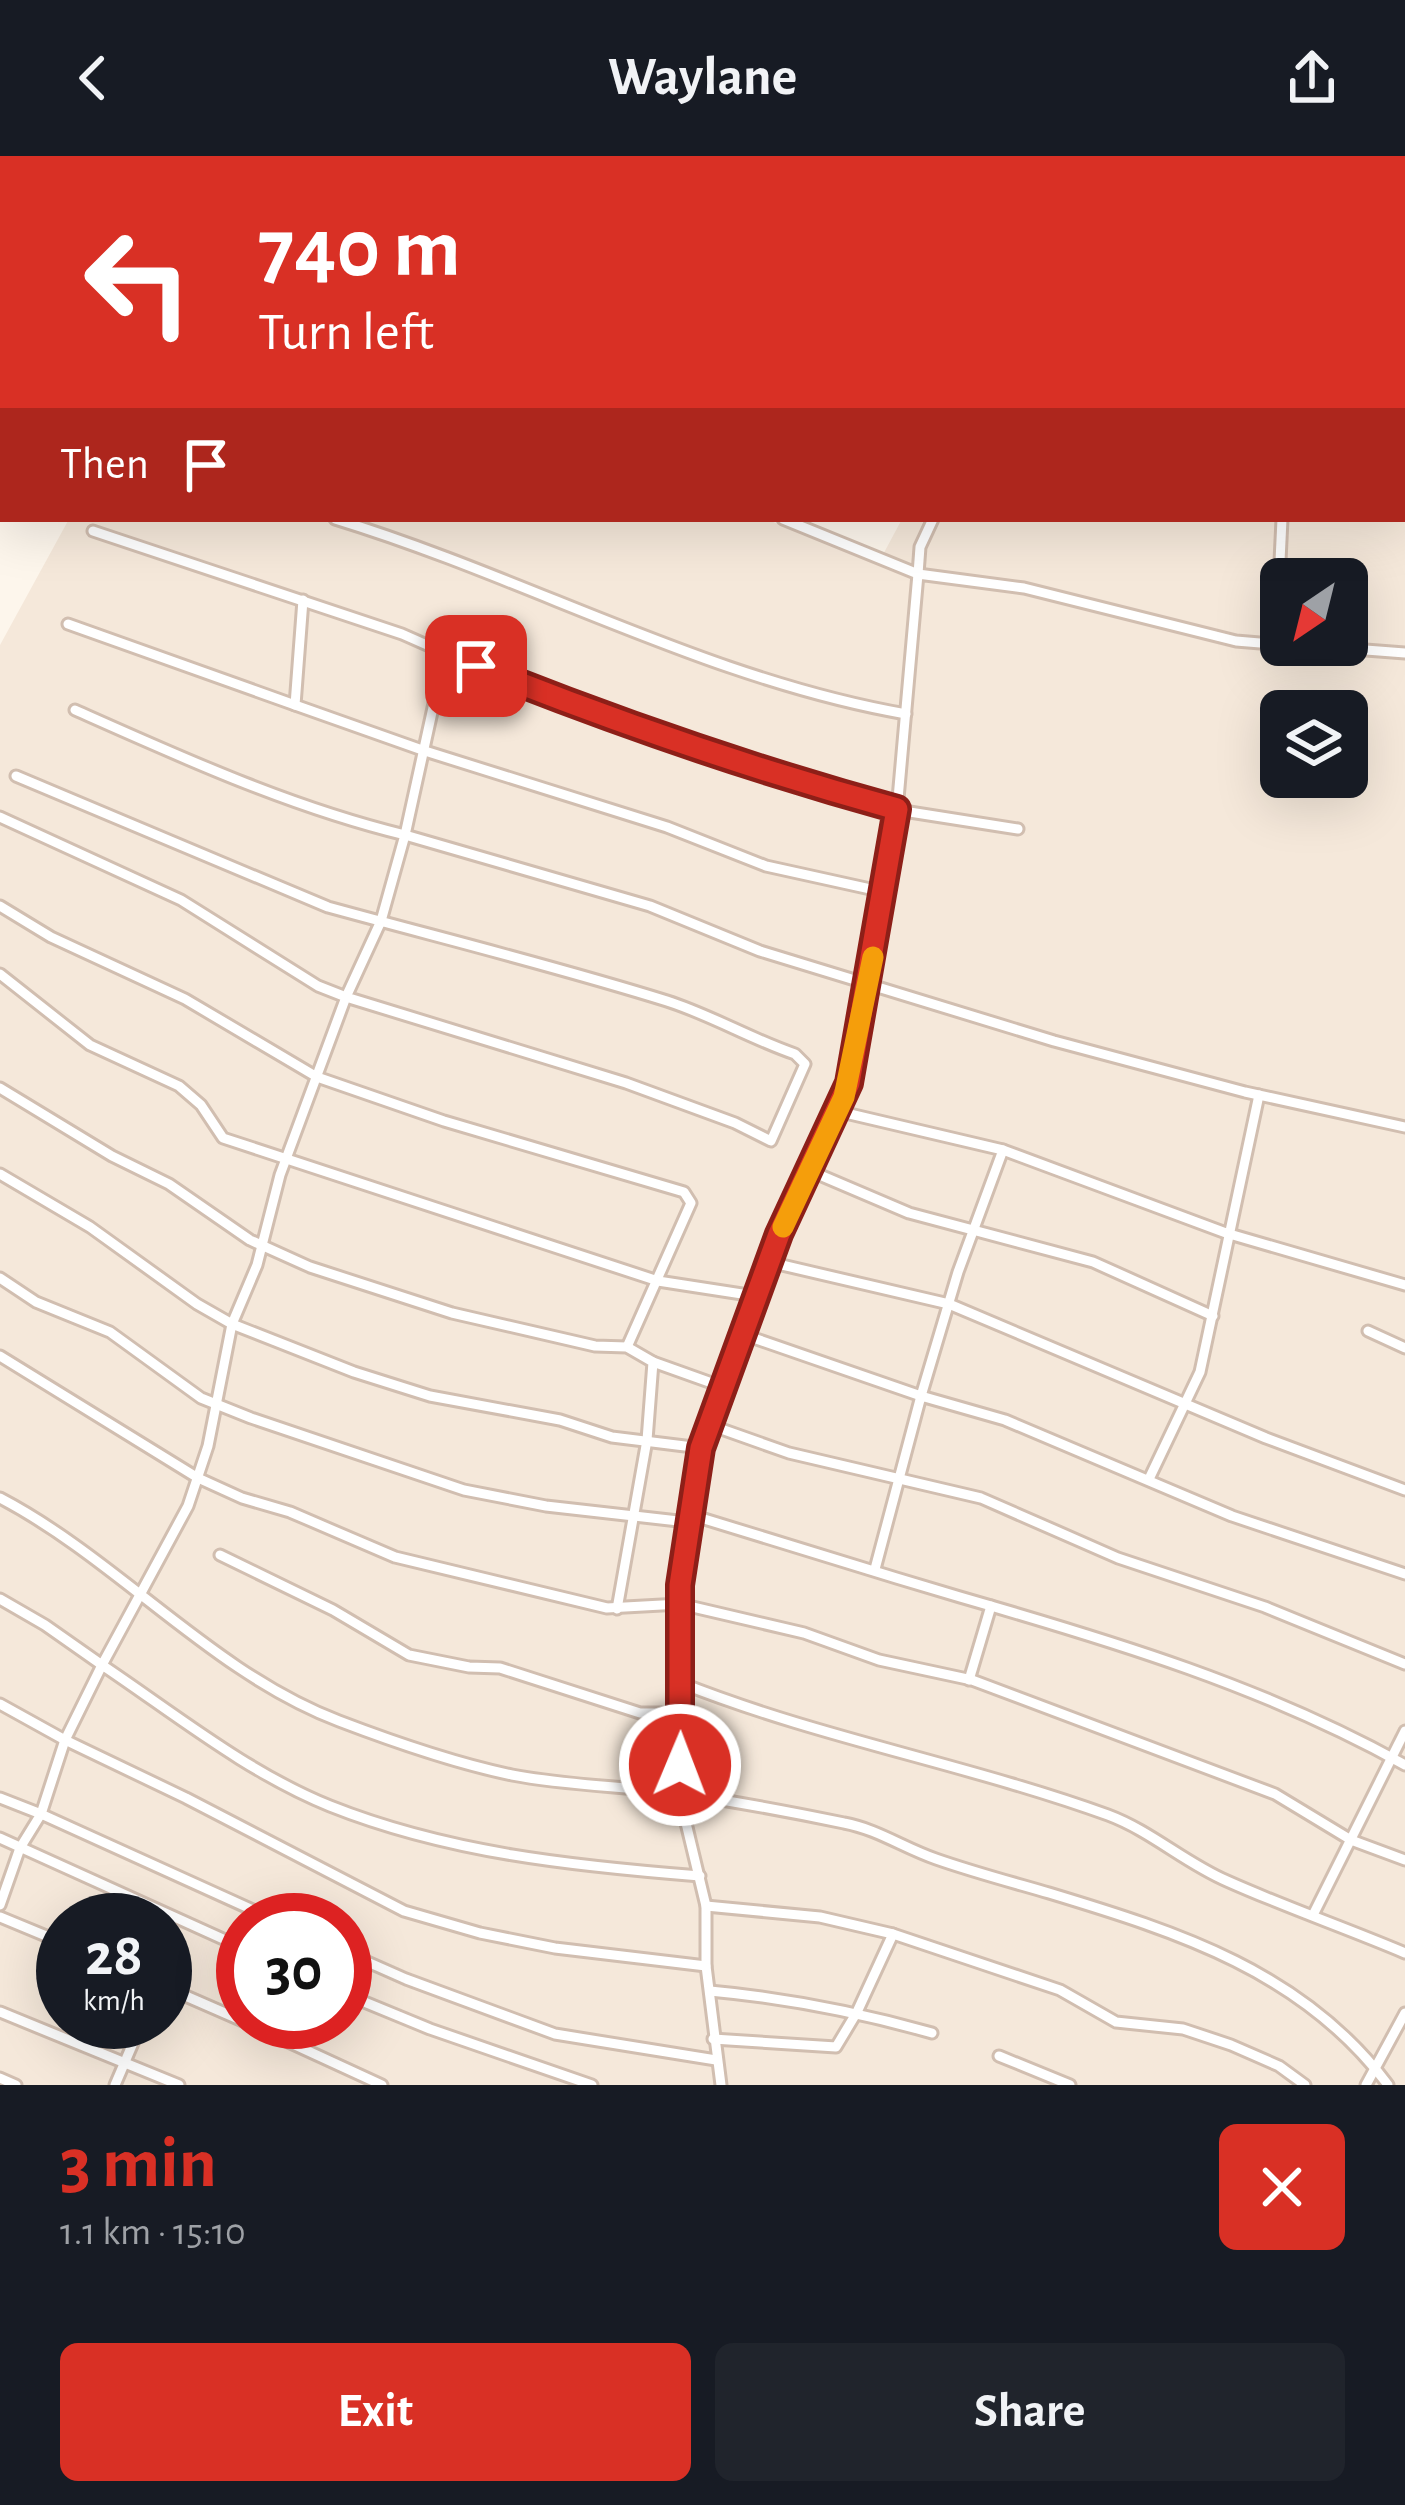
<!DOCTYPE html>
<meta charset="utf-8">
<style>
:root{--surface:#171b24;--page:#20242c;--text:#f1f3f6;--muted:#9ea1a6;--accent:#d93025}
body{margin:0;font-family:"Alegreya Sans",sans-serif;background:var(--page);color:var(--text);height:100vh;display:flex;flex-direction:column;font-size:45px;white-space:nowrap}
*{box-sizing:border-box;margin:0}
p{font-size:39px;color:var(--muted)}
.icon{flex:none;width:66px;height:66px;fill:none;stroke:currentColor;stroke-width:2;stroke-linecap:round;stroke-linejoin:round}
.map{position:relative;height:1929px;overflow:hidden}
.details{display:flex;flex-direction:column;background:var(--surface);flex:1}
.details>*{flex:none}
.hud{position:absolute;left:0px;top:0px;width:1407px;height:366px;box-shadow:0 12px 48px #0002;background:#d93025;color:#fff;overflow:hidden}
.needle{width:78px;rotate:215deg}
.buttons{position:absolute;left:1260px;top:402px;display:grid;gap:24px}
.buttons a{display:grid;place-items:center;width:108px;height:108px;border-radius:18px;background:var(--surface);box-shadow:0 12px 48px #0002;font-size:60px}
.speed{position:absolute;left:36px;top:1737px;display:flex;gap:24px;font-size:60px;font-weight:700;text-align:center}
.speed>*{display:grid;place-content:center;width:156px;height:156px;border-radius:50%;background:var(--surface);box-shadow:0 12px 48px #0002;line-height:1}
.speed small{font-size:30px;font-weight:400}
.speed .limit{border:18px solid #d22;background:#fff;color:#111}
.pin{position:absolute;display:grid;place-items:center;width:102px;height:102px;color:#fff;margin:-51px;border-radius:24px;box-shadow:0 6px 18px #0006}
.me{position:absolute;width:132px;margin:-66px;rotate:1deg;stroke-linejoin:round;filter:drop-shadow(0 0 9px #0008)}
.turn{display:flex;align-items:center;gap:42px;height:252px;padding:0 60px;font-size:54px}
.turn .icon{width:156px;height:156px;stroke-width:2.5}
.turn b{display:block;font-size:84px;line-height:102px}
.then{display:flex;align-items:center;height:114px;padding:0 60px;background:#0003;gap:24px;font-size:45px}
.round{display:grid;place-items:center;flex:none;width:126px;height:126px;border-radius:18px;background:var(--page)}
.overview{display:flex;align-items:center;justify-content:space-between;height:204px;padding:0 60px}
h1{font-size:72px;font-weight:700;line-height:90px;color:var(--accent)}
.button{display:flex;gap:24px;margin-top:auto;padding:24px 60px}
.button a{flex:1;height:138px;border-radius:18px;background:var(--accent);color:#fff;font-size:48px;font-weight:700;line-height:138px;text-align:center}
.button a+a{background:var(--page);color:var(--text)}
header{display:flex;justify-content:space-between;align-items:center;height:156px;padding:0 60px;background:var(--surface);font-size:54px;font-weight:700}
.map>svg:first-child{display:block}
</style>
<header><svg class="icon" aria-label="back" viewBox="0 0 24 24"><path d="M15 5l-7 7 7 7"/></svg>Waylane<svg class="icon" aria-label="share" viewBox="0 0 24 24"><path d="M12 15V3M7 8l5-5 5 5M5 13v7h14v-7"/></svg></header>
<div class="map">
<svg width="1405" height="1929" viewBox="0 0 1405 1929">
<rect width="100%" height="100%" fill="#fdf6ec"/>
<path fill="#f5e8da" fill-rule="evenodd" d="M1405 0V1929H0V489L69 363H765L879 406 902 363H1404V3H1400ZM1281 423H1347V489H1281ZM1281 555H1347V621H1281ZM63 1764H165V1866H63ZM243 1764H345V1866H243Z"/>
<path fill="#d8ecc9" d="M0 0H1089L3 3V64Z"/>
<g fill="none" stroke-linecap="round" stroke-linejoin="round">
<defs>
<g id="minor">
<path d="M1065 3 1066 0"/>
<path d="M335 363C528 422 706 523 906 558"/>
<path d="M783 363 918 418 920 391 933 363"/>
<path d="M93 375 402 478 445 497"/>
<path d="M303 444 295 549 425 595 667 671 766 710 884 736"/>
<path d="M68 468 295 549"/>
<path d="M1301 489 1405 497"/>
<path d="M1276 490 1282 363"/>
<path d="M16 620 328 751C441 782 555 810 667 845 711 859 751 883 795 898L805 908 771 985 735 967 626 927 346 841 381 765 405 679C290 651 183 602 75 554"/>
<path d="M0 661 181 744 318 830 346 841 280 1019 257 1109 232 1168 208 1290 188 1350 102 1509 45 1469 0 1443"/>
<path d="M1018 673 897 654 855 642 539 535 445 497 405 679 650 750 760 795 1054 885 1245 936 1405 971"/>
<path d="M0 750 51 781 185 843 317 921 444 965 684 1036 691 1047 627 1191"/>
<path d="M0 818 90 889 179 930 201 949 223 982 658 1125 755 1140"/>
<path d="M0 932 112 1000 169 1028 250 1084 310 1111 452 1157 595 1190 627 1191 653 1206 647 1284 617 1453"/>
<path d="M1003 994 1226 1077 1405 1129"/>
<path d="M808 1014 909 1057 1093 1106 1213 1160"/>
<path d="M0 1018 90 1071 197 1148 232 1168 354 1216 430 1240 560 1264 612 1281 701 1292"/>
<path d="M769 1106 949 1148 1266 1282 1405 1334"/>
<path d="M0 1122 36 1146 110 1176 201 1242 251 1262 464 1334 546 1350 687 1366"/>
<path d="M1368 1175 1405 1192"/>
<path d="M742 1178 921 1240 958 1116 1003 994 837 955"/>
<path d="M0 1200 198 1322 242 1342 290 1356 395 1401 607 1452 680 1448 804 1477 879 1504 972 1524 1275 1638 1351 1684 1405 1704"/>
<path d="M653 1206 723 1231"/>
<path d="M710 1269 789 1297 981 1342 1118 1402 1265 1451 1405 1508"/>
<path d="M1149 1323 1200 1216 1259 939"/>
<path d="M0 1342C120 1405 211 1516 339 1565 394 1586 454 1607 512 1619 569 1630 626 1630 683 1638 737 1646 791 1656 844 1667 877 1673 904 1692 936 1703 973 1716 1011 1726 1049 1737 1178 1776 1304 1816 1388 1929"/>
<path d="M688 1358C778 1386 869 1414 960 1441 1113 1485 1265 1531 1405 1609"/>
<path d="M220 1399 333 1454 409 1499 469 1511 500 1512 640 1557H680"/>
<path d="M875 1413 921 1240 1005 1264 1232 1360 1405 1418"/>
<path d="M969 1524 991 1450"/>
<path d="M681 1527C819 1582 967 1608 1108 1659 1151 1675 1185 1707 1227 1725 1285 1751 1346 1772 1405 1797"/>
<path d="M0 1548 65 1584 102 1509C175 1558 248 1617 330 1650 448 1697 574 1710 700 1720"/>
<path d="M0 1642 41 1658 20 1692 0 1749"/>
<path d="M0 1682 243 1792"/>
<path d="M706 1750 820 1761 893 1778 1060 1834 1116 1866 1183 1873 1231 1889 1279 1910 1305 1929"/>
<path d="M1313 1759 1405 1575"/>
<path d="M0 1761 63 1787"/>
<path d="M275 1764 41 1658 65 1584 186 1642 404 1755 480 1777 555 1792 706 1810"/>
<path d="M345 1796 406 1823 555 1878 716 1904"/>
<path d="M165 1831 243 1865"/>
<path d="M710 1835C786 1842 858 1856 932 1877"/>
<path d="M345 1838 430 1873 592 1929"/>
<path d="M0 1856 179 1929"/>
<path d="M245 1866 382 1929"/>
<path d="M713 1883 836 1891 857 1856 893 1778"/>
<path d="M999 1900 1070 1929"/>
<path d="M0 1922 16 1929"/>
<path d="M115 1929 142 1866"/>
<path d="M721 1929 706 1810V1750L679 1638 680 1429 688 1358 701 1292 755 1140 852 915 897 654 918 418 1024 432 1236 485 1285 489"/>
<path d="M1366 1929 1405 1857"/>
</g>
</defs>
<use href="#minor" stroke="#d1beb0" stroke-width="15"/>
<use href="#minor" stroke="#fff" stroke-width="9"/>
</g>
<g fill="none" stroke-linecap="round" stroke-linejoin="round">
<defs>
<path id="route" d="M476 510C613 565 755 614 897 653L849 927 779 1078 701 1292 680 1429V1609"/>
</defs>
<use href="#route" stroke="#8d1f18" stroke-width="30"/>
<use href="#route" stroke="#d93025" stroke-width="21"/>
<path stroke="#f59e0b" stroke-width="21" d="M783 1071 844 941 873 801"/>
</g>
</svg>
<div class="buttons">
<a><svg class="needle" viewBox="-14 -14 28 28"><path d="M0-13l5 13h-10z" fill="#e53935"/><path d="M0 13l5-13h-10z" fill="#9ea1a6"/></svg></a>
<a><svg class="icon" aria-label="layers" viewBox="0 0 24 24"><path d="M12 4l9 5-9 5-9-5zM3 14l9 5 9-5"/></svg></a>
</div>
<div class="speed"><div>28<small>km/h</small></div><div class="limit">30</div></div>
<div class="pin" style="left:476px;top:510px;background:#d93025"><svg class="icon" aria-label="arrive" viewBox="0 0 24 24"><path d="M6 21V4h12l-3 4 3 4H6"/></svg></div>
<svg class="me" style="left:680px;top:1609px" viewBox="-20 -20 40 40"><circle r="17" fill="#d93025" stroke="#fff" stroke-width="3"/><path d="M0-11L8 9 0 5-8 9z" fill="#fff"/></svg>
<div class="hud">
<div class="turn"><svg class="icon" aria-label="left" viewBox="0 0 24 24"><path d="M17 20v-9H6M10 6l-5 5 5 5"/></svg><div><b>740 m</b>Turn left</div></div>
<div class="then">Then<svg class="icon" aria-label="arrive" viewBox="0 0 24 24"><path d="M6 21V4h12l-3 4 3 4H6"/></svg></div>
</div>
</div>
<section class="details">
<div class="overview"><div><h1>3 min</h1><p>1.1 km · 15:10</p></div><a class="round" style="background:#d93025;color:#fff"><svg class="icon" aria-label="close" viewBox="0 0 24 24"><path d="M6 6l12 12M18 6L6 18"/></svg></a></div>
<div class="button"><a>Exit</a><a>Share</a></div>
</section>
